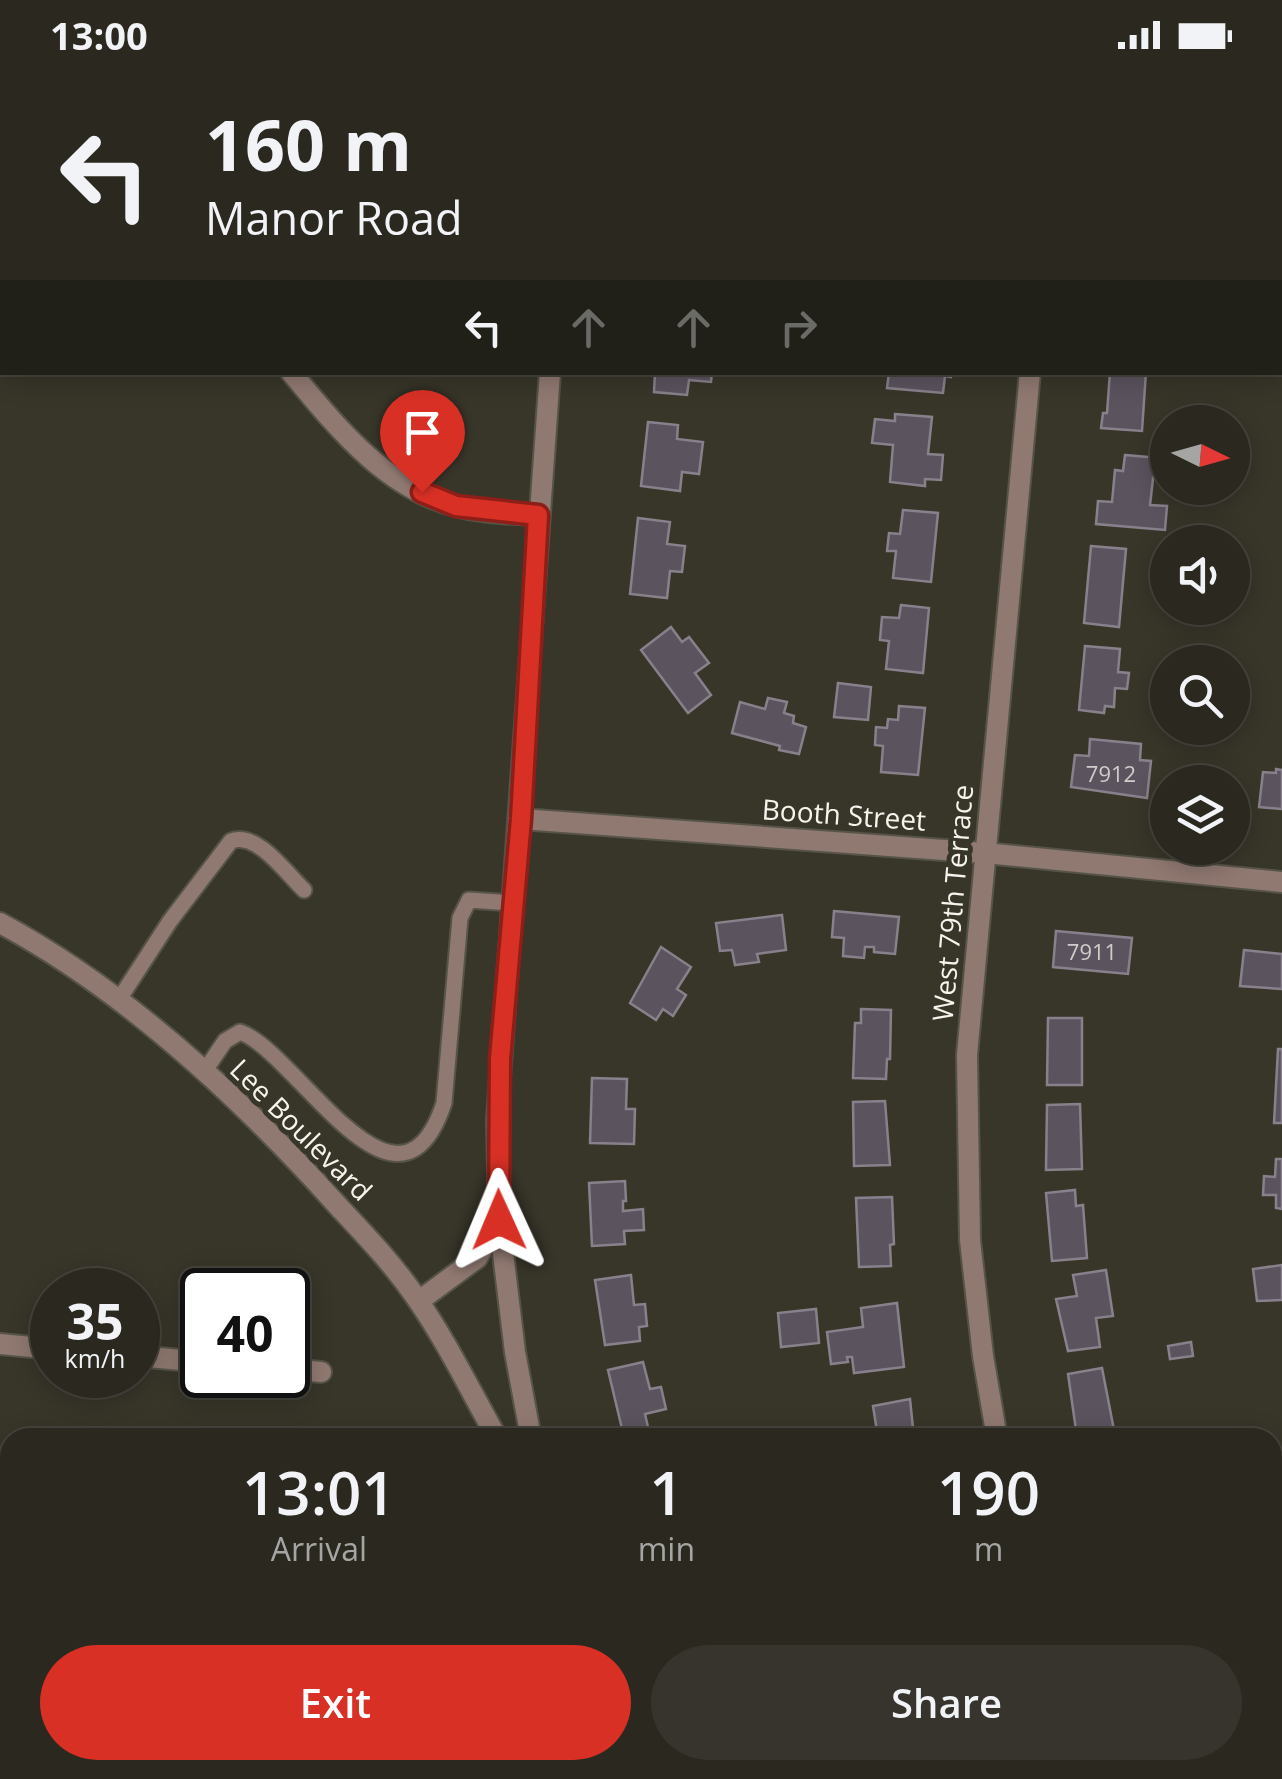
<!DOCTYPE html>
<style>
:root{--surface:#2a281f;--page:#36342c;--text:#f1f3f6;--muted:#a5a6a4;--line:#46443d;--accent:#d93025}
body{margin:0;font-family:"Open Sans",sans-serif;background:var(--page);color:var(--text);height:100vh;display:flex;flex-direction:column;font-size:38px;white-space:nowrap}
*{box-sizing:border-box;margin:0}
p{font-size:32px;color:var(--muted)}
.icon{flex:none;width:55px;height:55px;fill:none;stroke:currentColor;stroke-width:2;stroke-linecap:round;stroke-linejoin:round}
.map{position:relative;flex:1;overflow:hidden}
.details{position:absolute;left:0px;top:1358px;width:1282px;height:352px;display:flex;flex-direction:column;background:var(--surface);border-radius:30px 30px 0 0;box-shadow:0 5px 25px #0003,0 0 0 2px var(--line)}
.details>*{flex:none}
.top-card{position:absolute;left:0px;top:0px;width:1282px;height:305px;box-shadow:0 5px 25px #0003,0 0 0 2px var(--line);background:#2a281f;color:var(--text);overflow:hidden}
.needle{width:65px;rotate:95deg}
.buttons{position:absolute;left:1150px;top:335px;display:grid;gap:20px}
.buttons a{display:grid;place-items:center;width:100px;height:100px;border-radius:50%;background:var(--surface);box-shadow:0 5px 25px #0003,0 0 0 2px var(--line);font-size:50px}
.speed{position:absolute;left:30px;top:1198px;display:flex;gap:20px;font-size:50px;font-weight:700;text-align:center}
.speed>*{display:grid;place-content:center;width:130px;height:130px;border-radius:50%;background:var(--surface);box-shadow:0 5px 25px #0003,0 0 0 2px var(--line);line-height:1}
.speed small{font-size:25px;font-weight:400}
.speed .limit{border:5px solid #111;border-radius:15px;background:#fff;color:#111}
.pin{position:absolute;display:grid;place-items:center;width:85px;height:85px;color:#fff;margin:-102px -42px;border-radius:50% 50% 50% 0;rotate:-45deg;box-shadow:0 0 10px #0007}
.pin .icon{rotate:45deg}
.me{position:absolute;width:110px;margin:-55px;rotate:359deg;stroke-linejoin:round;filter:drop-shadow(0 0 8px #0008)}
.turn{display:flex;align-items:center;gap:35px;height:210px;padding:0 40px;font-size:45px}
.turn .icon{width:130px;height:130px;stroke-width:2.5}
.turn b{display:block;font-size:70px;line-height:85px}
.lanes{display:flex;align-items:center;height:95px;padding:0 40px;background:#0003;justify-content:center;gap:50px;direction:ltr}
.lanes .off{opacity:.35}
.eta{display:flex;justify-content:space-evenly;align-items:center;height:170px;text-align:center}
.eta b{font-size:60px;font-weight:600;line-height:70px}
.action{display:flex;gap:20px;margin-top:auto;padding:20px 40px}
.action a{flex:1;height:115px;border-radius:60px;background:var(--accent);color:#fff;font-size:40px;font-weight:600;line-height:115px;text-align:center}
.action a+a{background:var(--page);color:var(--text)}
.status{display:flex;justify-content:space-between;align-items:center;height:70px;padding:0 50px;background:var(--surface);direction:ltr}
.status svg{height:28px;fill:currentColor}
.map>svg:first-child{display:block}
</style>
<div class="status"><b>13:00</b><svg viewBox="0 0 49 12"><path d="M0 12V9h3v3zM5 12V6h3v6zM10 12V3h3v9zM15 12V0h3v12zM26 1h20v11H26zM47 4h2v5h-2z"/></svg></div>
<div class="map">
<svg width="1282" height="1709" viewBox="0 0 1282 1709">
<rect width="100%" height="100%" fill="#383529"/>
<g fill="#5b535e" stroke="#88808b" stroke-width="2.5">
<path d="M655 302H712L711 312 689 310 687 325 654 322Z"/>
<path d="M889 302H952L951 307 945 306 943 323 887 318Z"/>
<path d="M1110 302H1146L1142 361 1101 358 1103 343H1107Z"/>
<path d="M895 344 932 347 928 384 943 385 941 410 925 409V416L890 412 893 375 872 373 875 349 895 351Z"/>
<path d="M648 352 678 355 677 369 703 372 699 404 682 402 680 421 641 416Z"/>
<path d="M1125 385 1159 388 1158 400H1154L1150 435 1167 436 1165 460 1096 454 1098 431 1112 432 1115 400 1123 401Z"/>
<path d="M903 440 938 443 931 512 893 508 896 481H887L889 463 900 464Z"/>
<path d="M638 448 670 452 667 474 685 476 682 502 670 501 667 528 630 524Z"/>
<path d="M1091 476 1126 479 1119 557 1084 553Z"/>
<path d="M901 535 929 538 923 603 886 599 889 571 880 570 882 547 899 548Z"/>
<path d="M671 557 682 572 689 567 709 593 695 603 711 625 688 643 641 580Z"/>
<path d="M1085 576 1120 579 1118 602 1129 603 1127 619 1115 618 1114 637 1105 636 1104 643 1079 640Z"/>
<path d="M838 613 871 617 868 650 834 647Z"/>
<path d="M768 628 787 632 784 643 794 646 793 653 806 657 799 684 779 680 780 676 732 663 740 632 765 639Z"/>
<path d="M899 636 925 638 918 705 881 702 883 676 875 675 876 657 887 658 888 649 898 650Z"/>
<path d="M1090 669 1141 674 1140 690 1151 691 1147 728 1071 717 1075 685 1089 686Z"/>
<path d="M1276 699 1282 700V739L1259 737 1263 702 1276 703Z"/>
<path d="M834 841 899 847 895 884 874 882V877H865L864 888 843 886 844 868 832 867Z"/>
<path d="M782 845 786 880 757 884 759 892 735 895 732 880 720 881 716 853Z"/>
<path d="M1056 861 1132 868 1128 904 1053 897Z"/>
<path d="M661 877 691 897 677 919 686 925 673 946 663 939 656 950 630 933Z"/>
<path d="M1244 880 1282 884V919L1240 916Z"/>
<path d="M861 939 891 940 890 989H887L886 1009 853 1008 855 953H861Z"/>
<path d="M1048 948H1082V1015H1047Z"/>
<path d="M1278 979H1282V1053H1274Z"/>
<path d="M592 1008 627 1009 626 1039H635L634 1074 590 1073Z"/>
<path d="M885 1031 890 1095 854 1096 853 1032Z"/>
<path d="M1080 1034 1082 1099 1046 1100 1047 1035Z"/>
<path d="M1276 1089H1282V1139L1276 1138V1125H1263L1264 1106 1275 1107Z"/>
<path d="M625 1111 626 1131H623V1141L643 1139 644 1160 624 1161 625 1174 592 1176 589 1113Z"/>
<path d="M1075 1120 1076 1136 1083 1135 1087 1188 1052 1191 1046 1123Z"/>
<path d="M892 1127 894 1174 890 1175 891 1196 859 1197 856 1128Z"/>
<path d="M1282 1195V1230L1257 1231 1253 1199Z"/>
<path d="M1106 1200 1113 1246 1096 1248 1100 1277 1068 1281 1056 1229 1077 1226 1073 1205Z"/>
<path d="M631 1205 634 1235 645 1234 647 1256 639 1257 640 1271 605 1275 595 1210Z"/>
<path d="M897 1233 904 1297 854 1303 852 1287H847L848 1292 831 1294 827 1262 863 1257 861 1238Z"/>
<path d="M816 1239 819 1273 781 1277 778 1243Z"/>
<path d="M1191 1272 1193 1286 1170 1289 1168 1276Z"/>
<path d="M643 1292 650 1319 661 1317 666 1339 645 1344 648 1357 623 1363 608 1300Z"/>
<path d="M1102 1298 1114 1360 1077 1367 1068 1304Z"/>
<path d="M910 1329 914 1368H878L873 1336Z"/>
<path d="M726 1700H762L765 1709H729Z"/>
<path d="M992 1700H1013L1016 1707 1025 1703 1028 1709H987L985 1703Z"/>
</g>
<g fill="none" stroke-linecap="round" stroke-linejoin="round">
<defs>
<g id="service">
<path d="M118 931 170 851 231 771C257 761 286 803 304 820"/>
<path d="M204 1002 225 971 240 962C297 982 398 1172 444 1033L460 848 469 830 512 833"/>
</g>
<g id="minor">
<path d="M21 0 24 2"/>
<path d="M1058 2V0"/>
<path d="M291 302C336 356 387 421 460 437 485 443 512 444 538 445"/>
<path d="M521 749 985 783 1282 812"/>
<path d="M0 1274 52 1279"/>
<path d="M138 1286 202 1292"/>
<path d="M288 1299 321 1302"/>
<path d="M997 1368 983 1286 970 1170 967 985 1030 302"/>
<path d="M1094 1700 1097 1709"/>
<path d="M409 1709 435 1700"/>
</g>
<g id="tertiary">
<path d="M576 2V0"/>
<path d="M0 853C127 921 242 1029 338 1136 366 1166 394 1195 417 1229 447 1272 471 1322 497 1368"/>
<path d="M419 1231 477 1188 498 1151"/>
<path d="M531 1368 515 1282 499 1150 497 1050 550 302"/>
<path d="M619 1700 622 1709"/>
</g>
</defs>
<use href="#service" stroke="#565448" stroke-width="19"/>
<use href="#minor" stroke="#565448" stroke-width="24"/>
<use href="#tertiary" stroke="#565448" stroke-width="24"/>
<use href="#service" stroke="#907971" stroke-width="15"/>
<use href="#minor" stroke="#907971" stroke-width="20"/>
<use href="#tertiary" stroke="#907971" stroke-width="20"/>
</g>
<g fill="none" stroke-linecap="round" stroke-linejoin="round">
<defs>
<path id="route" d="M422 422 456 436 538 445 521 749 500 989 499 1150"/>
</defs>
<use href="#route" stroke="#8d1f18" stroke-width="25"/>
<use href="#route" stroke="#d93025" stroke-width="18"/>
</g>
<g text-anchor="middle" stroke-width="10" stroke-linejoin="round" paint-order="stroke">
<g font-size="22" fill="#cfccc9">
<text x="1111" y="712">7912</text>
<text x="1092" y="890">7911</text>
</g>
<g font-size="28" fill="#f6f4ed" stroke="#383529">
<text transform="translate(844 745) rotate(4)" y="10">Booth Street</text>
<text transform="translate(953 833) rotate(-85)" y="10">West 79th Terrace</text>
<text transform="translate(301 1060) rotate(45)" y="10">Lee Boulevard</text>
</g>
</g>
</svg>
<div class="buttons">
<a><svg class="needle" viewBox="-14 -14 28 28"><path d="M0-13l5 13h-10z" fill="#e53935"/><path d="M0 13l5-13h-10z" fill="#a5a6a4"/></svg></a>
<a><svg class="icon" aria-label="sound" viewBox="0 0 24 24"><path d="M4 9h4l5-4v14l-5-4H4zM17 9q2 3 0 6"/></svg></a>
<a><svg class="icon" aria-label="search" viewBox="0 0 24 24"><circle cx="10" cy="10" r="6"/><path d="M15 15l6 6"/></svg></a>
<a><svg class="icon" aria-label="layers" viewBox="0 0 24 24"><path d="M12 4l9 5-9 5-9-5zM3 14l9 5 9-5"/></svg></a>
</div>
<div class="speed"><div>35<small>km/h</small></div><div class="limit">40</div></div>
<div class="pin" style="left:422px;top:422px;background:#d93025"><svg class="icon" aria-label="arrive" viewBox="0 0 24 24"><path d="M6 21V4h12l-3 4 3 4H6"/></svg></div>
<svg class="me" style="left:499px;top:1150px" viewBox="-20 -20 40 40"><path d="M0-17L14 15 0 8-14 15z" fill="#d93025" stroke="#fff" stroke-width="4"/></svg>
<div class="top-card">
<div class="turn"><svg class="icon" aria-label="left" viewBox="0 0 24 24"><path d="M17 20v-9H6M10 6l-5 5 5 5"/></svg><div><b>160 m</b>Manor Road</div></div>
<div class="lanes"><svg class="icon" aria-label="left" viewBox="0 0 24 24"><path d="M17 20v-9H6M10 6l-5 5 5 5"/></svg><svg class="icon off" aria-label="ahead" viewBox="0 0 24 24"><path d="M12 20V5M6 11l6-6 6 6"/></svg><svg class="icon off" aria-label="ahead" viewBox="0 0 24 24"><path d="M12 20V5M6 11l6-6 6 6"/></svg><svg class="icon off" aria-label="right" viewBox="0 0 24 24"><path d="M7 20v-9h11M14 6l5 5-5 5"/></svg></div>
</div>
<section class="details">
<div class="eta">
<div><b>13:01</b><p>Arrival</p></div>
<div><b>1</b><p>min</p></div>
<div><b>190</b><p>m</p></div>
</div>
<div class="action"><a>Exit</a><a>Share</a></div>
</section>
</div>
